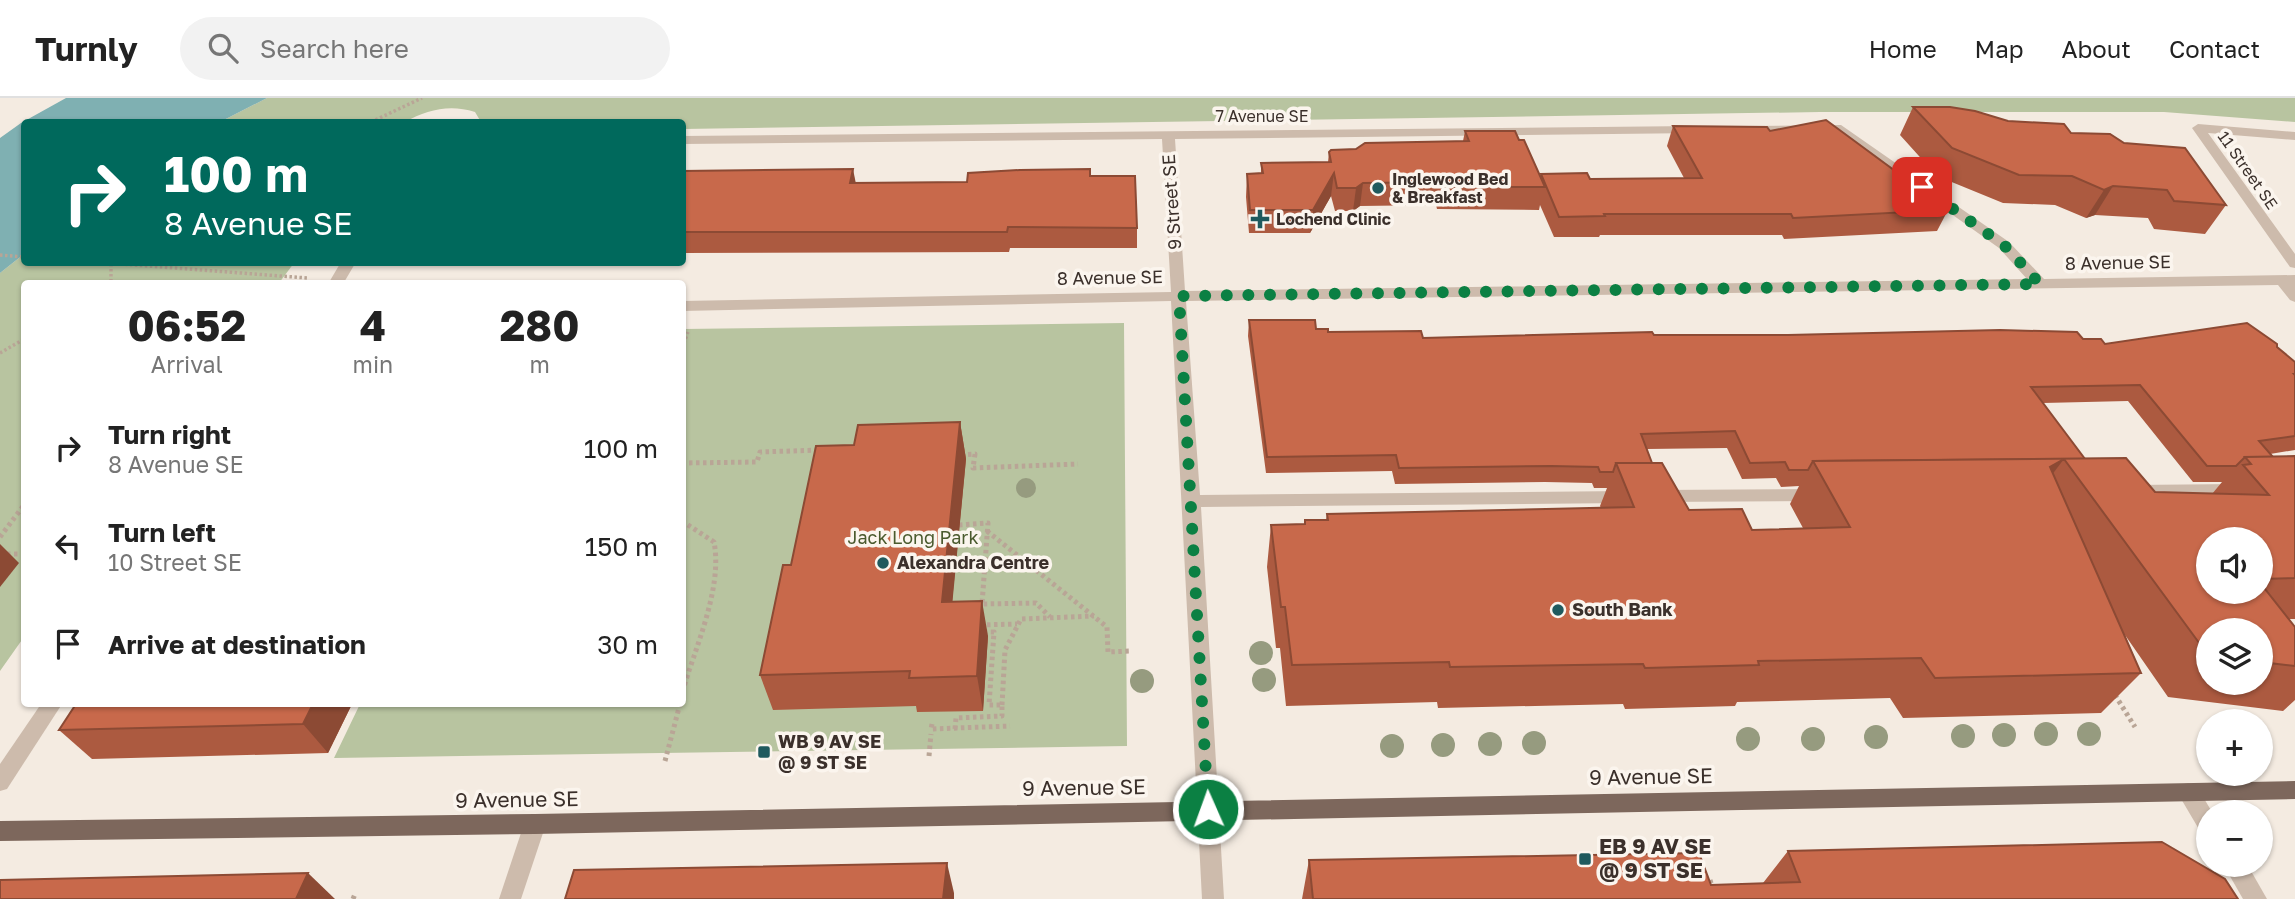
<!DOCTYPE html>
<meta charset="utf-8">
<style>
:root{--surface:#fff;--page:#f2f2f2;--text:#222;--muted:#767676;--line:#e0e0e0}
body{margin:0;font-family:"Golos Text",sans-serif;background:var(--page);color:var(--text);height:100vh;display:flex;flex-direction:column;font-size:26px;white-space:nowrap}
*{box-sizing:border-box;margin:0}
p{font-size:23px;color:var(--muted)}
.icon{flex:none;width:38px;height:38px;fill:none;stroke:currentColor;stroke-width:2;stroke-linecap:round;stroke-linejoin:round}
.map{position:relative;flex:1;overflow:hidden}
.details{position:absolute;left:21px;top:182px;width:665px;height:427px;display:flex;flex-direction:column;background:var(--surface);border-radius:7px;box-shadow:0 2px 5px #0004}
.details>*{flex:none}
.banner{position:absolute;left:21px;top:21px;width:665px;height:147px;border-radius:7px;box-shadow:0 2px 5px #0004;background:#00695c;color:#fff;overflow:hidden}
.fabs{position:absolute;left:2196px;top:429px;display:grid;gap:14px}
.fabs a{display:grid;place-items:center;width:77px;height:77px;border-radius:50%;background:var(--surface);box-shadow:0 2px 5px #0004;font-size:35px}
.pin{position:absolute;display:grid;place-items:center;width:60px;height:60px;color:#fff;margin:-30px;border-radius:14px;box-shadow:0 4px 10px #0006}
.me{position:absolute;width:77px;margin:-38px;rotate:358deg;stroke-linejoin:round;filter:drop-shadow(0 0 5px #0008)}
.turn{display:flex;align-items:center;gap:24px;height:147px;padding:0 28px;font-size:32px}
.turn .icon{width:91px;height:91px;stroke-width:2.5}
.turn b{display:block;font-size:49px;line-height:60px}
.eta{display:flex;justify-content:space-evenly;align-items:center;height:119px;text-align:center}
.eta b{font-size:42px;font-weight:700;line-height:49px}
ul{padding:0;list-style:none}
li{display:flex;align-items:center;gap:21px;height:98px;padding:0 28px}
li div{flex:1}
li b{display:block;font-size:26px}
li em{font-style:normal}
header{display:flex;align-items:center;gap:42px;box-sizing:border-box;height:98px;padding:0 35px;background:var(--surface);border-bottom:2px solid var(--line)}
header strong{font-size:33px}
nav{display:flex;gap:38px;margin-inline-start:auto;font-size:24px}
.search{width:490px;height:63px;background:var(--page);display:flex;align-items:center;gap:18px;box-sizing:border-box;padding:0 24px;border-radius:38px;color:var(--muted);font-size:26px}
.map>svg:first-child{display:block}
</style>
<header>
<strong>Turnly</strong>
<div class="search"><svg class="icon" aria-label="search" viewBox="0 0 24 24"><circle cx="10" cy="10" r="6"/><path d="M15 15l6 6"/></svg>Search here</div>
<nav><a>Home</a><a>Map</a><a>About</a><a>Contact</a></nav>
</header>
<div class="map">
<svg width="2295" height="801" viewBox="0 0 2295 801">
<rect width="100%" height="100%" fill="#f4ebe1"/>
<g fill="#b8c4a0">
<path d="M267 0H2295V24L2164 14H1820L683 31 682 24H481L475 14C449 6 427 12 405 24H220Z"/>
<path d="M24 156V164L294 165 279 185 24 186V539L0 573V175Z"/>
<path d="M1124 225 1127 648 334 660 360 606H682L683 231Z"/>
</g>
<path fill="#7fb0b2" d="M66 0H267L220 24H24V156L0 175V40L21 25Z"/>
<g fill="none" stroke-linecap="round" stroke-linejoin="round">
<g stroke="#b9a596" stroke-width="3.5" stroke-dasharray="2.5 2.5" stroke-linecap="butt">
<path d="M371 24 422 0"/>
<path d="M0 157 24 159"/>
<path d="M95 164 307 180"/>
<path d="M111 166V186"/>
<path d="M682 250 688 234"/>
<path d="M0 255 24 241"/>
</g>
<g stroke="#b9a596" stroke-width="5" stroke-dasharray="3.5 3.5" stroke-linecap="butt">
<path d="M961 357 975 356 973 370 1078 366"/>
<path d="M682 365 757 364 760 354 821 352"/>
<path d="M682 423 714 444C723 490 695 550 682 595"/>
<path d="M959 427 988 425 982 506 1036 505 1050 519"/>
<path d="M987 433 1107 529 1108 554 1131 553"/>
<path d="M0 439 24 407"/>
<path d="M0 456H24"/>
<path d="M980 527 1017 526"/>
<path d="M2115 597 2135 629"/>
<path d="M1002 607 1005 552 1021 521 1094 518"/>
<path d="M932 626 931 631 1010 628"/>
<path d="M955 631 956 620 1002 618V607H989L994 534H982"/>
<path d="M929 658 931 636"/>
<path d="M665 663 680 606"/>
<path d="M1710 782 1716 801"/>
<path d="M353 801 355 796"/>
</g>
<g fill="#cdbbac" fill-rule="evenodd">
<path d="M2198 26 2295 34V42L2208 35 2295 156V170L2290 169 2192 30Z"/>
<path d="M1841 27 2009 144 2044 181 2295 177V204L2290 202 2278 187 1186 203 1200 397 1627 393 1633 394 1636 399 1633 404 1627 405 1201 409 1224 801H1202L1171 203 682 213V203L1171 194 1162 41 682 46V38L1694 28 1699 29V35L1175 41 1185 193 2027 181 1999 150 1838 35 1746 36 1740 32 1746 28Z"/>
<path d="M341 164H356L343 186H328Z"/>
<path d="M2239 386 2245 388 2248 392 2245 396 2239 398 2131 399 2125 397 2122 393 2125 389 2131 387Z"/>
<path d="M1819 391 1825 392 1828 397 1825 402 1819 403 1658 404 1652 403 1649 398 1652 393 1658 392Z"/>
<path d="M41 606H62L7 691 0 693V666Z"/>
<path d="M2188 685 2196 687 2212 714H2208V736L2200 733 2177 694 2180 687Z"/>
<path d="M535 716 543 719 546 726 521 801H499L524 726 527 719Z"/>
<path d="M2223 766H2247L2267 801H2243Z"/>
</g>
<path fill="#7d675c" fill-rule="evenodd" d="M2295 683V701L535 736 0 743V723L535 716Z"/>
</g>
<g fill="#969b7f">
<circle cx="1026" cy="390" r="10"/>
<circle cx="1261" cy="555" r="12"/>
<circle cx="1264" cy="582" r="12"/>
<circle cx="1142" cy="583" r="12"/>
<circle cx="2046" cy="636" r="12"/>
<circle cx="2089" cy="636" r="12"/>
<circle cx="2004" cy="637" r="12"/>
<circle cx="1963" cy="638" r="12"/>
<circle cx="1876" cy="639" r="12"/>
<circle cx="1748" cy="641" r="12"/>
<circle cx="1813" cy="641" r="12"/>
<circle cx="1534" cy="645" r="12"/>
<circle cx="1490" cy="646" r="12"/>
<circle cx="1443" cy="647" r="12"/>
<circle cx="1392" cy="648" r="12"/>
</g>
<g fill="#ac5a40" fill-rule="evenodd">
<path d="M1913 9 2008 23 2071 35 2226 107 2205 136 2154 131 2148 120 2095 117 2086 120 2055 107 2003 105 1937 78 1900 37Z"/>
<path d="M1673 28 1770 33 1948 112 1937 133 1784 141 1782 137H1600L1599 139H1554L1540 107 1539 112 1437 111 1436 107 1360 108 1353 113H1335L1331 98 1310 135H1249L1246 99 1247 76H1261V65L1328 64 1329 54 1463 43 1465 33 1519 42 1540 79 1541 76 1590 81 1684 80 1667 48Z"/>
<path d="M682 73 856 85 967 84 1090 78 1137 130V150H1010L1009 154 682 155Z"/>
<path d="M1249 222 1328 234 1423 240 1654 237 2083 241 2105 246 2277 249 2295 264V352L2270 356 2273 359 2295 358V521H2289L2295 529V602L2283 613 2168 599 2125 537 2141 575 2101 615 1903 620 1890 600 1737 604 1735 608 1625 611 1623 606 1438 610 1437 604 1286 608 1280 550H1276L1267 469 1271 427 1304 426 1305 422H1326L1327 416 1601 410 1600 408 1607 390H1594L1592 385 1545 384 1395 386 1392 373 1266 375 1248 238ZM2128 303 2193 384H2222L2212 396 2155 394 2085 361 2043 305ZM1727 350 1742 381 1776 380 1781 389 1799 388 1790 406 1803 430 1752 432 1689 412 1652 365 1647 351ZM2261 441V494H2208ZM2208 532H2261V584H2208Z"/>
<path d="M960 324 966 361 952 504 988 538 983 613 917 614 916 608 773 612 760 577 791 467 854 347Z"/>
<path d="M352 606 328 655 92 661 59 632Z"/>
<path d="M1788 753 2238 801H1302L1309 762 1711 787 1763 785Z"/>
</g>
<g fill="#8c4a34">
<path d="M853 71 857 91 850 85Z"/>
<path d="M1334 75 1331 98 1310 135 1313 112Z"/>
<path d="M1363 85 1360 108 1353 113 1356 90Z"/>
<path d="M2113 88 2095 117 2086 120 2104 92Z"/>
<path d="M960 324 966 361 949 540 942 504Z"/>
<path d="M2064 361 2032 403 2050 369Z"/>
<path d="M0 446 19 465 0 489Z"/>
<path d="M982 503 988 538 983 613 977 578Z"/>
<path d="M313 606H352L328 655 303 626Z"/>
<path d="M947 765 954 795V801H943Z"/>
<path d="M308 775 335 801H296Z"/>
</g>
<g fill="#c8694b" stroke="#8c4a34" stroke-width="2">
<path d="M1913 9H1950L1975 13 2008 23 2064 26 2071 35 2110 36 2124 45 2185 50 2226 107 2174 103 2167 92 2113 88 2104 92 2072 78 2019 77 1952 50Z"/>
<path d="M1826 22 1948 112 1793 120 1791 116H1604L1605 118 1559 119 1541 76 1587 75 1590 81 1702 80 1673 28 1767 29 1770 33Z"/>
<path d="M1465 33H1515L1519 42H1524L1545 89H1442L1440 84 1363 85 1356 90H1337L1334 75 1313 112H1250L1247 76 1263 75 1261 65 1331 64 1329 54 1331 52 1356 51 1365 45 1469 43Z"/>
<path d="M853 71 850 85 967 84 968 75 1020 72 1090 71V78H1135L1137 130 1008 129 1007 134H682V73Z"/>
<path d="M1249 222H1315L1316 231H1328V234L1421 233 1423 240 1652 234 1654 237H1788L2000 232 2077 234 2083 241H2101L2105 246 2247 225 2277 246V249L2295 264V276H2294L2295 277V338L2259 343 2273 359H2245L2236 368H2207L2140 287 2031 289 2085 361 1813 363 1808 372H1789L1785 364 1750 365 1735 333 1641 336 1652 365H1616L1613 374H1600L1598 369 1551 368 1399 370 1396 357 1267 359Z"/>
<path d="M960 324 942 504 982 503 977 578 909 580 910 573 760 577 783 467H791L816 348 854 347 858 327Z"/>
<path d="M2295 358V480L2261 481V441H2208V494H2261V486L2295 529V568L2261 564V532H2208V557L2064 361 2050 369 2141 575 1935 580 1921 560 1758 563 1759 567 1645 570 1643 566 1450 569 1449 564 1292 567 1285 509H1281L1271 427 1305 426V422H1328L1327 416 1634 409 1616 365H1662L1689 412 1742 411 1752 432 1850 429 1813 363 2126 360 2155 394 2269 397 2243 367 2251 366 2245 359Z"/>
<path d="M76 606H313L303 626 59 632Z"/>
<path d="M2162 744 2225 781 2238 801H1313L1309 762 1699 755 1711 787 1800 784 1788 753Z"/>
<path d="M947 765 943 801H565L574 772Z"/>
<path d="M308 775 296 801H0V782Z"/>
</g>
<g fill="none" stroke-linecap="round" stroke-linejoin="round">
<path stroke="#0b8043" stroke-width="12" stroke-dasharray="0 21.6" d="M1208 711 1179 198 2040 186 2004 147 1922 89"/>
</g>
<g fill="#1f5a5e" stroke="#fbf5ee" stroke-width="2.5">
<circle cx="1378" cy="90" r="7"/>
<path d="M1256.5 110.5h7v7h7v7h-7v7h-7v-7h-7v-7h7z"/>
<circle cx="883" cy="465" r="7"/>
<circle cx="1558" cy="512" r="7"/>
<rect x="757" y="647" width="14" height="14" rx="3.5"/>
<rect x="1578" y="754" width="14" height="14" rx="3.5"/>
</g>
<g text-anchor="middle" stroke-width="7" stroke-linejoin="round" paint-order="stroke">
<g font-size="16" fill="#3b302b" stroke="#fbf5ee">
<text x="1262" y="24">7 Avenue SE</text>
<text transform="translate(2248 72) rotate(55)" y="6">11 Street SE</text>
</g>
<g font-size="16" font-weight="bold" fill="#3b302b" stroke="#fbf5ee" text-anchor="start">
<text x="1392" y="87">Inglewood Bed<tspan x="1392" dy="18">&amp; Breakfast</tspan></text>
<text x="1276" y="127">Lochend Clinic</text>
</g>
<g font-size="18" fill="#3b302b" stroke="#fbf5ee">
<text transform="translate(1172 104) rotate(-94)" y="6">9 Street SE</text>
<text transform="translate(2118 165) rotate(-1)" y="6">8 Avenue SE</text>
<text transform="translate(1110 180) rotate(-1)" y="6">8 Avenue SE</text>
</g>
<g font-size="18" fill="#4a5a2e" stroke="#fbf5ee">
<text x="913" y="446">Jack Long Park</text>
</g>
<g font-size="18" font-weight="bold" fill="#3b302b" stroke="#fbf5ee" text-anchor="start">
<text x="897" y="471">Alexandra Centre</text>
<text x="1572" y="518">South Bank</text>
<text x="778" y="650">WB 9 AV SE<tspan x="778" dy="21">@ 9 ST SE</tspan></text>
</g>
<g font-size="21" fill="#3b302b" stroke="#fbf5ee">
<text transform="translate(1651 679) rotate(-1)" y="7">9 Avenue SE</text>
<text transform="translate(1084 690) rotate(-1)" y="7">9 Avenue SE</text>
<text transform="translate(517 702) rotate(-1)" y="7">9 Avenue SE</text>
</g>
<g font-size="21" font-weight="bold" fill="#3b302b" stroke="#fbf5ee" text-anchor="start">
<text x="1599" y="756">EB 9 AV SE<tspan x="1599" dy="24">@ 9 ST SE</tspan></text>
</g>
</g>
</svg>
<div class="fabs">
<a><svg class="icon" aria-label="sound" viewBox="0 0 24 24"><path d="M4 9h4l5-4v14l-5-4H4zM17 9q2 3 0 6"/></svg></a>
<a><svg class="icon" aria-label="layers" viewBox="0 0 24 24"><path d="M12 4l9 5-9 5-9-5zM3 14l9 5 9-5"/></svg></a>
<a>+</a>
<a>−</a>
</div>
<div class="pin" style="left:1922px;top:89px;background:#d93025"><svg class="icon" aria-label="arrive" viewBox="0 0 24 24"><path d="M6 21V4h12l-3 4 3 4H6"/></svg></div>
<svg class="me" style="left:1208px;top:711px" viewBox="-20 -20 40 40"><circle r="17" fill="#0b8043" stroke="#fff" stroke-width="3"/><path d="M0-11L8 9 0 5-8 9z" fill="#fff"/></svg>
<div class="banner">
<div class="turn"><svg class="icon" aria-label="right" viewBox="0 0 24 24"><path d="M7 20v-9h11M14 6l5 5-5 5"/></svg><div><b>100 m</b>8 Avenue SE</div></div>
</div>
<section class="details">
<div class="eta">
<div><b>06:52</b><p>Arrival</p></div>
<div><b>4</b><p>min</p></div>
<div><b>280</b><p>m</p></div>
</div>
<ul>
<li><svg class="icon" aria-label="right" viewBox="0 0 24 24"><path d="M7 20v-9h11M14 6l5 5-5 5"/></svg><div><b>Turn right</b><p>8 Avenue SE</p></div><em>100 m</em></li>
<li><svg class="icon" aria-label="left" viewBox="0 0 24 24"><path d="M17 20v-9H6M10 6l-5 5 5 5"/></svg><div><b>Turn left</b><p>10 Street SE</p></div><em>150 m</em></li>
<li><svg class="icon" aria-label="arrive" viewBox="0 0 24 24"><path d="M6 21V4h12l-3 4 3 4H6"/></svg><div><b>Arrive at destination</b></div><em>30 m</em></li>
</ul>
</section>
</div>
